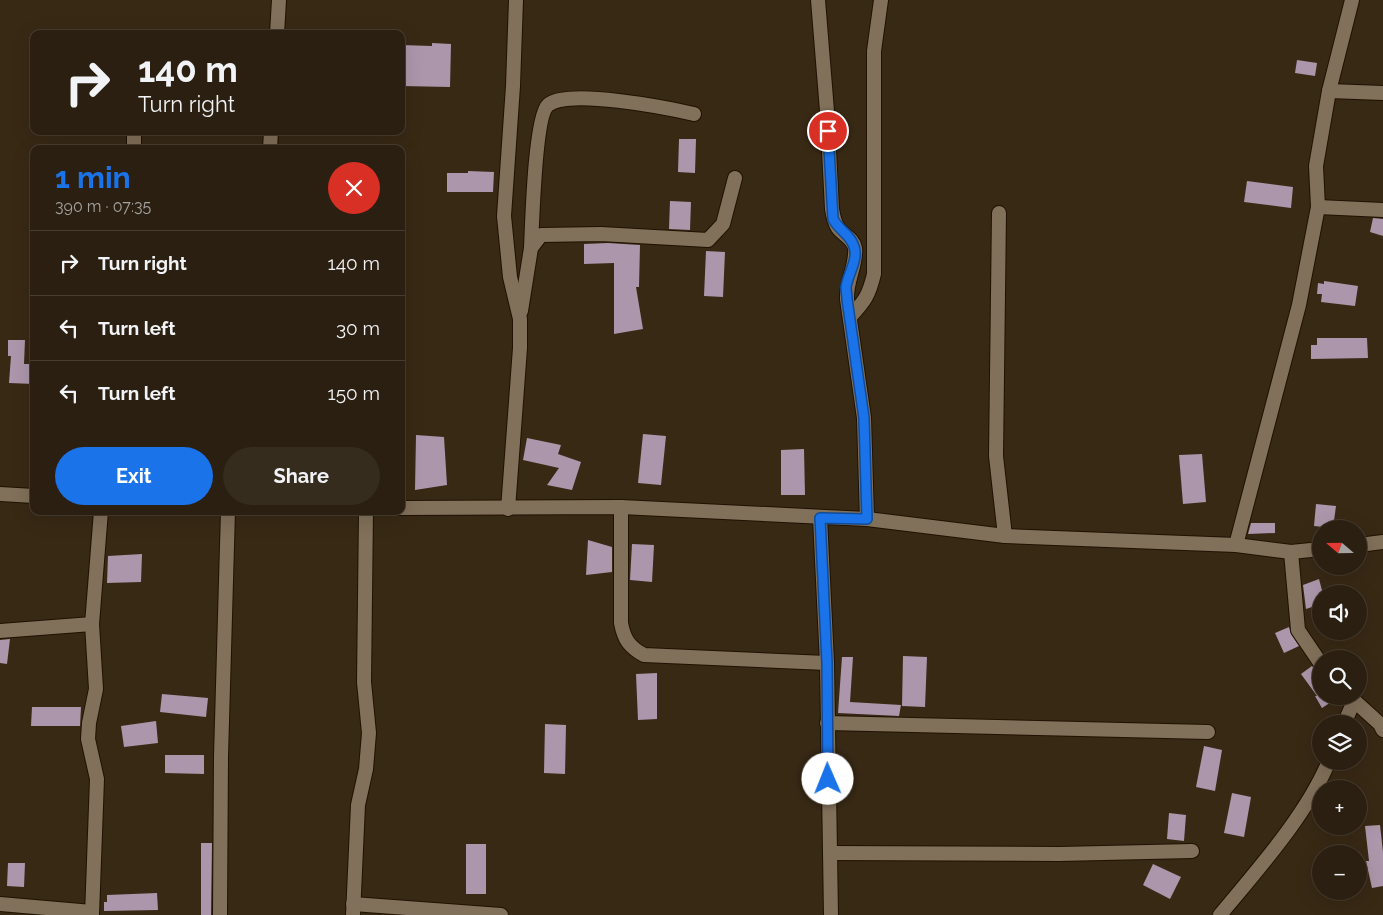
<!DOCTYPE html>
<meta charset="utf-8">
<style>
:root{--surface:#2a1f10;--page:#362c1e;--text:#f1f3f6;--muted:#a5a29f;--line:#463d30;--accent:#1a73e8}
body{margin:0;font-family:Raleway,sans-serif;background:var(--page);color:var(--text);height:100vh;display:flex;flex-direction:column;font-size:19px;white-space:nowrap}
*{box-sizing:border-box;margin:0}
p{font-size:16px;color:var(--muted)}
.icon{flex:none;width:28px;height:28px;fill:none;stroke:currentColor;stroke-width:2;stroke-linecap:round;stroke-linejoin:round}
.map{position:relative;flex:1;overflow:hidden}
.drawer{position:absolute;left:30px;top:145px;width:375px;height:370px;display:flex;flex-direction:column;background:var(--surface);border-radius:10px;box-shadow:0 5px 20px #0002,0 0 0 1px var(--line)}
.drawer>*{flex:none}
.hud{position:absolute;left:30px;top:30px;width:375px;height:105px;border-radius:10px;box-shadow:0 5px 20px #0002,0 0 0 1px var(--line);background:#2a1f10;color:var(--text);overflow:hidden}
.needle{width:32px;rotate:290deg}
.tools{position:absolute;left:1312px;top:520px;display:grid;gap:10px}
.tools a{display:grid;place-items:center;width:55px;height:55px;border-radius:50%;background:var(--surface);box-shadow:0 5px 20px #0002,0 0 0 1px var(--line);font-size:25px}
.pin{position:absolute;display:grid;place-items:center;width:42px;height:42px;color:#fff;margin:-21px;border:2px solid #fff;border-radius:50%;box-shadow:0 1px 5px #0007}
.me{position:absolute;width:55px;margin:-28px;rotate:359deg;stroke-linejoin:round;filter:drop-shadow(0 0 4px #0008)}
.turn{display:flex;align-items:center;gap:18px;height:105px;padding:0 25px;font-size:22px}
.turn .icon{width:65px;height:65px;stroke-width:2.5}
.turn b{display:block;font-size:35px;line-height:42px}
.round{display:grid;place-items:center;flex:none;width:52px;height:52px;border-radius:26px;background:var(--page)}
.overview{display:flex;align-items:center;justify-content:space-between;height:85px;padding:0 25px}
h1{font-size:30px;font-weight:700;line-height:38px;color:var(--accent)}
.button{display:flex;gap:10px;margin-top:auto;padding:10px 25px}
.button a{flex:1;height:58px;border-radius:30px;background:var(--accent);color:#fff;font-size:20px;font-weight:700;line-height:58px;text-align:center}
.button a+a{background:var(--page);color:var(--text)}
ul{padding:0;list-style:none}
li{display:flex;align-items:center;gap:15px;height:65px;padding:0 25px;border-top:1px solid var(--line)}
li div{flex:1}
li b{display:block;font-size:19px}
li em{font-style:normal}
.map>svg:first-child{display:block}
</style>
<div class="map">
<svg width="1383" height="915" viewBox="0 0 1383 915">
<rect width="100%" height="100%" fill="#382915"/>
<g fill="#ac96ab">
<path d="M432 43 451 44 450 87 401 86V45L432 46Z"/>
<path d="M1297 60 1317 63 1315 76 1295 73Z"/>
<path d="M679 139H696L695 173 678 172Z"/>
<path d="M468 171 494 172 493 192H447V173H468Z"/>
<path d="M1247 181 1293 187 1291 208 1244 202Z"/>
<path d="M670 201 691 202 690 230 669 229Z"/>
<path d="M1373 218 1383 219V236L1370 232Z"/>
<path d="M608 243 640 245 639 287H636L643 329 614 334V263L584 264V244Z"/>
<path d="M706 251 725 252 723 297 704 296Z"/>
<path d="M1324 281 1358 286 1355 306 1321 302 1322 294H1317L1318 283 1324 284Z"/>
<path d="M1317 338H1367L1368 358 1311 359V345H1317Z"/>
<path d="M8 340H25L24 364H34V384L9 383 11 356H8Z"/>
<path d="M643 434 666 436 661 485 638 483Z"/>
<path d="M416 435 444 437 447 485 415 490Z"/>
<path d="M527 438 561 445 558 454 581 462 572 490 547 485 559 468 523 460Z"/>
<path d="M804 449 805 495H781V450Z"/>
<path d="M1202 454 1206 502 1183 504 1179 455Z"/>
<path d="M1316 504 1336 506 1333 528 1314 526Z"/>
<path d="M1251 523H1275V533L1248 534Z"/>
<path d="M588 540 612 547V572L586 575Z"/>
<path d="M632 544 654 545 652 582 630 580Z"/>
<path d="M142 554 141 582 107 583 108 556Z"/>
<path d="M1319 579 1323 594H1321V604L1306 609 1303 585Z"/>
<path d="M1289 627 1291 634 1299 646 1284 653 1275 633Z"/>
<path d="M10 639 7 664 0 663V640Z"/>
<path d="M903 656 927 657 925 707 902 706Z"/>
<path d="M842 657H853L850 702 901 705 899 716 838 713Z"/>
<path d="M1312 666 1317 672 1321 673V696H1340L1322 708 1315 696H1317L1301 674Z"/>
<path d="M657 673V719L638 720 636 674Z"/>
<path d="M162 694 208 698 206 717 160 712Z"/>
<path d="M32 707H81L80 726H31Z"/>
<path d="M156 721 158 743 124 747 121 726Z"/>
<path d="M545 724 566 725 565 774 544 773Z"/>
<path d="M1204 746 1222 750 1215 791 1196 787Z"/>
<path d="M165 755H204V774L165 773Z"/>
<path d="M1232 793 1251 797 1244 837 1224 833Z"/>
<path d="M1169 813 1186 815 1184 841 1167 839Z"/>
<path d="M1380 825 1383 852V886L1372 888 1366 861H1369L1365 826Z"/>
<path d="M201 843H212L211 915H201Z"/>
<rect x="466" y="844" width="20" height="50"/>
<path d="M8 863H25L24 887 7 886Z"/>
<path d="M1153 864 1181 877 1170 899 1143 885Z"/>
<path d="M157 893 158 910 104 911V902H107V895Z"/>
</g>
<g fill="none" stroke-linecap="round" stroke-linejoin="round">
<defs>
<g id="street">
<path d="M818 0 827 111 832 209C833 215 834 222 838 228 843 235 853 238 855 248 857 264 846 281 847 299L864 418 867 519"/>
<path d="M277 34 279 0"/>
<path d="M1329 91 1383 93"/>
<path d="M134 149V131"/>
<path d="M270 149 271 131"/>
<path d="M1318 207 1383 210"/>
<path d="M999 213 996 456 1005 536"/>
<path d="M531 248C532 226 535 116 548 105 567 88 668 108 694 114"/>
<path d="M521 311 531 248 541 235 601 234 708 240 723 224 735 178"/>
<path d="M850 317C865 301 869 295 874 274V51L881 0"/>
<path d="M0 494 34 496"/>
<path d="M621 507V623C624 639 629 647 644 655L827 663"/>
<path d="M401 508 621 507 867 519 1005 536 1236 545 1291 552 1321 549"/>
<path d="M508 509 520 348V319L510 277 504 216 513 86 516 0"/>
<path d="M820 518 827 663 831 915"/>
<path d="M1236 545 1299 305 1318 207 1316 166 1329 91 1352 0"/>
<path d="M1359 545 1383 542"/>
<path d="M1291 552 1298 630 1321 664"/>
<path d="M92 624 96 689 89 723 88 739 97 779 92 915"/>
<path d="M0 631 92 624 101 511"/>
<path d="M1349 696 1380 724 1383 730"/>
<path d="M827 723 1208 732"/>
<path d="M1344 724 1354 701"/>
<path d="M830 853 1059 854 1192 851"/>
<path d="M0 904 92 912"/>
<path d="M353 904 501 915"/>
<path d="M220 915 221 756 228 511"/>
<path d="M353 915 358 805 366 769 369 733 364 682 366 511"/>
<path d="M1220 915C1258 869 1306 816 1329 761"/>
</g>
</defs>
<use href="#street" stroke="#1f1201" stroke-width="16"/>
<use href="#street" stroke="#81705a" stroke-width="14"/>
</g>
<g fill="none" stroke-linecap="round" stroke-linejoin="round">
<defs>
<path id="route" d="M828 131 833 219C839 230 849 234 853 244 860 258 848 273 846 287 846 291 847 295 847 299L864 418 867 519 820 518 827 663 828 779"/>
</defs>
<use href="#route" stroke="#114b97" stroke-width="12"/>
<use href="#route" stroke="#1a73e8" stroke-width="9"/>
</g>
</svg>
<div class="tools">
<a><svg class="needle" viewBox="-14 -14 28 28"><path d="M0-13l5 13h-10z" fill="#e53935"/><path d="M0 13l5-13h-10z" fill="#a5a29f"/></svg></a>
<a><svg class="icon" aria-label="sound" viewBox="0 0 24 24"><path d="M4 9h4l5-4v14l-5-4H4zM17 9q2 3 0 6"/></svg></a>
<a><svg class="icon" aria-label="search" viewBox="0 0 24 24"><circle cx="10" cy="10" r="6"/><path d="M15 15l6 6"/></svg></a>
<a><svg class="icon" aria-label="layers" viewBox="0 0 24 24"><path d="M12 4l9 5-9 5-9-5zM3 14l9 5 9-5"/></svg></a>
<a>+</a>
<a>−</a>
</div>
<div class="pin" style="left:828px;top:131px;background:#d93025"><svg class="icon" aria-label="arrive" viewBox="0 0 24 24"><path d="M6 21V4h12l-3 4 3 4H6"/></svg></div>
<svg class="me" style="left:828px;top:779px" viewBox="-20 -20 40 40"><circle r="19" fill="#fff"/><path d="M0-13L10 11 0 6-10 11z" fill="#1a73e8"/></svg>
<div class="hud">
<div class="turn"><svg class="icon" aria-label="right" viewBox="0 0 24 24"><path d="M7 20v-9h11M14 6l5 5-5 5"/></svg><div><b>140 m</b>Turn right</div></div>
</div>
<section class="drawer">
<div class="overview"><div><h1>1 min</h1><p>390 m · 07:35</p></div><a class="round" style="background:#d93025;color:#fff"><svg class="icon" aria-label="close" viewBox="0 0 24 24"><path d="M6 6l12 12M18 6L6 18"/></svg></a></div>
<ul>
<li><svg class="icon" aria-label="right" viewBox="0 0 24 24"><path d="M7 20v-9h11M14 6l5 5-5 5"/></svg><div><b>Turn right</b></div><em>140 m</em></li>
<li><svg class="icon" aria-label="left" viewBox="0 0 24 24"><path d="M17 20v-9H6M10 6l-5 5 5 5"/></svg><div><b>Turn left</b></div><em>30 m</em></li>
<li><svg class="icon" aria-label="left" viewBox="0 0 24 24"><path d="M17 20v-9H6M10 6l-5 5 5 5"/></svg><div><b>Turn left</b></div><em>150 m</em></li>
</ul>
<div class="button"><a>Exit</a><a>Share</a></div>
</section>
</div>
